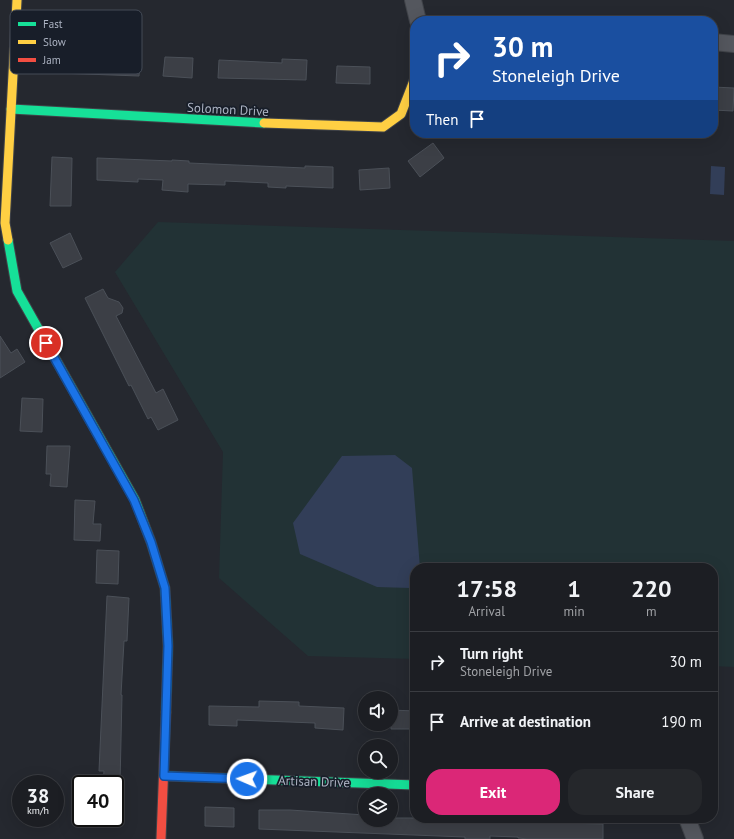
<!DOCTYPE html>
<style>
:root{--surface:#1c1e23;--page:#25272b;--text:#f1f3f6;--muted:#a0a2a6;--line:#3a3c41;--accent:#db2777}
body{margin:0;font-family:"PT Sans",sans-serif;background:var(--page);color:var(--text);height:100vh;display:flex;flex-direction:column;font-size:15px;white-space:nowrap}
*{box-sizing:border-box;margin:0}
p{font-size:13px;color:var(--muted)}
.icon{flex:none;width:22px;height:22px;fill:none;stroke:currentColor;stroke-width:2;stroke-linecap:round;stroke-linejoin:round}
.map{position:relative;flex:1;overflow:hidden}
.sheet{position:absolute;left:410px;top:563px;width:308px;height:260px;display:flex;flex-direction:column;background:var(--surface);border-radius:16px;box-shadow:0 4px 16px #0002,0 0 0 1px var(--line)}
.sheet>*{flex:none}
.banner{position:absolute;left:410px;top:16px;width:308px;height:122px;border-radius:16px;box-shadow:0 4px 16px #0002,0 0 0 1px var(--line);background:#1a4fa0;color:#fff;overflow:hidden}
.buttons{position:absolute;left:358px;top:691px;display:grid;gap:8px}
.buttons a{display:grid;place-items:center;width:40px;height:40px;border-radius:50%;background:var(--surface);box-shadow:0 4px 16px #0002,0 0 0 1px var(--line);font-size:20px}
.speed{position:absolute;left:12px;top:775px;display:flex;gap:8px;font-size:20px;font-weight:700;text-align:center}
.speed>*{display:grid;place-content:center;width:52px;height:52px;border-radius:50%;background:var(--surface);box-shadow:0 4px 16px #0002,0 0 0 1px var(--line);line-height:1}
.speed small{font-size:10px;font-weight:400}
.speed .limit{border:2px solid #111;border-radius:6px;background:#fff;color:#111}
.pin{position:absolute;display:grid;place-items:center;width:34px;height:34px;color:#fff;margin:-17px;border:2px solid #fff;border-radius:50%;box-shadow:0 1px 4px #0007}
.me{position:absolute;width:44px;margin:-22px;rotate:272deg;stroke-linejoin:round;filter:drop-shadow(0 0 3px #0008)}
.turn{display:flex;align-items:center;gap:14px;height:84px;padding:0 16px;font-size:18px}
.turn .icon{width:52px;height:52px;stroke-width:2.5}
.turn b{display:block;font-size:28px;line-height:34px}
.then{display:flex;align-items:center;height:38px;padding:0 16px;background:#0003;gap:8px;font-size:15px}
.eta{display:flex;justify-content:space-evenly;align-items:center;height:68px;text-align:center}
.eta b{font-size:24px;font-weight:800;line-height:28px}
.button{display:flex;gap:8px;margin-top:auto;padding:8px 16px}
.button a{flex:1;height:46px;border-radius:16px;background:var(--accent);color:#fff;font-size:16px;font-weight:800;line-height:46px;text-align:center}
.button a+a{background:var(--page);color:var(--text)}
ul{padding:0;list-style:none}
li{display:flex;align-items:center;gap:12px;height:60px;padding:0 16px;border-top:1px solid var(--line)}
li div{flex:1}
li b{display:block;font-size:15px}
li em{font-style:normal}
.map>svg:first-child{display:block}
</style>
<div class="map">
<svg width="734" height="839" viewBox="0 0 734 839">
<rect width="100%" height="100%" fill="#25282f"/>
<path fill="#223235" d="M158 222 734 241V667L713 666V568H415V659L308 656 219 578 223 452 115 272Z"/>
<g fill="#323e58">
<path d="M711 166 725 167 724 195 710 194Z"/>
<path d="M395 455 412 468 420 568H415V580L410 588 377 587 300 554 293 523 342 456Z"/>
</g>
<g fill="#3c3f46" stroke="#4b5058">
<path d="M59 54 140 59 139 76 58 73Z"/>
<path d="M165 57 193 58 192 78 163 76Z"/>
<path d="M282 59 307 60 306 80 218 78 219 60 282 63Z"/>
<path d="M337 66 370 67V84L336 83Z"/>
<path d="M713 87 734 88 733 111 713 110Z"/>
<path d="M433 143 444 158 420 177 408 161Z"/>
<path d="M52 157 72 158 71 206H50Z"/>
<path d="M97 158 172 161V160L189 161V163L305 168V166L333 167V188L286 186V188L268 187V183L225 181V185L188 184V192L162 190 163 180 138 179V182L97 180Z"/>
<path d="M389 168 390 188 360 190 359 170Z"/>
<path d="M70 233 82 259 63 268 50 243Z"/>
<path d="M103 289 108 298 119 302 123 308 122 313 116 316 156 393 163 389 178 420 158 430 151 417 148 419 131 385 129 386 85 298Z"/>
<path d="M0 336 11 353 17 349 25 362 0 378Z"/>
<path d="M22 398 43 399 42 432 20 431Z"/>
<path d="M47 446H70L67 487 50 486 51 474H46Z"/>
<path d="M75 500 95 501 93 524H101L100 541 74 540Z"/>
<path d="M97 550 119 551 118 584 96 583Z"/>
<path d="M107 596 129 598 127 641H124L121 695H122L120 784 103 783 104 771H99Z"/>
<path d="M259 701 299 702V706L344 708 343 730 315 728V723L237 720V726L209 725V706L259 707Z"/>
<path d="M391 710 415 711V729H391Z"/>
<path d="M205 807 234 808V827L205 826Z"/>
<path d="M259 810H290L365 815V820H391V818H506V820L558 822V823L603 824V839H528L518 838V837L490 836V839H465V837L259 829Z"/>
</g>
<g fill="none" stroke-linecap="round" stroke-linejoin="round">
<defs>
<g id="street">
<path d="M413 0 418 21"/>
<path d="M713 42 734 44"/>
<path d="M687 818 695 839"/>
</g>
<g id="fast">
<path d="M11 109 264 123"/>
<path d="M8 240 17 291 135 500 151 542 165 588 168 646 166 712"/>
<path d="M164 776 415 785"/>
</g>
<g id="slow">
<path d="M264 123 383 127 401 114 415 78"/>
<path d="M8 240 5 223 17 0"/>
</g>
<path id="jam" d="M161 839 166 712"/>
</defs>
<use href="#street" stroke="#404349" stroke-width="18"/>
<use href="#fast" stroke="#404349" stroke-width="11"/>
<use href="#slow" stroke="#404349" stroke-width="11"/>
<use href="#jam" stroke="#404349" stroke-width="11"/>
<use href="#street" stroke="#54575e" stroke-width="16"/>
<use href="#fast" stroke="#16e098" stroke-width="9"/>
<use href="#slow" stroke="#ffcf43" stroke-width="9"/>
<use href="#jam" stroke="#f24e42" stroke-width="9"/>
</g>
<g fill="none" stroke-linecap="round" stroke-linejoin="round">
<defs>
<path id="route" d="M46 343 134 500 151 542 165 588 168 646 164 776 247 779"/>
</defs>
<use href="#route" stroke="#114b97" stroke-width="10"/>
<use href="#route" stroke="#1a73e8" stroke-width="7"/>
</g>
<g text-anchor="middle" stroke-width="3.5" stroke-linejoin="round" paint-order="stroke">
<g font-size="13" fill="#acb3c2" stroke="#181e29">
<text transform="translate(228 109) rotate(3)" y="5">Solomon Drive</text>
<text transform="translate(314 781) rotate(2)" y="5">Artisan Drive</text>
</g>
</g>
<rect x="10" y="10" width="132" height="64" rx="6" fill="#181e29" stroke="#444b57" stroke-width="1"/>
<rect x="18" y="22" width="18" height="4" fill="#16e098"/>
<rect x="18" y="40" width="18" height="4" fill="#ffcf43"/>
<rect x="18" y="58" width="18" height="4" fill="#f24e42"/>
<g font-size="11" fill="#acb3c2">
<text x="43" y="28">Fast</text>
<text x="43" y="46">Slow</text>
<text x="43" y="64">Jam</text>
</g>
</svg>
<div class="buttons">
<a><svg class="icon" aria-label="sound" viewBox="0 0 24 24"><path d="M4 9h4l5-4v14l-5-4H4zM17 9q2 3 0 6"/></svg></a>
<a><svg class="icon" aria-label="search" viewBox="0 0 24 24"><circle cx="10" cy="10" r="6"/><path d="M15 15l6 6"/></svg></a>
<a><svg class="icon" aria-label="layers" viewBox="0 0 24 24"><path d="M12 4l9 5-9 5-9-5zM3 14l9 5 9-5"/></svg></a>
</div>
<div class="speed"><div>38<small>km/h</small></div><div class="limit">40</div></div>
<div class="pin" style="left:46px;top:343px;background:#d93025"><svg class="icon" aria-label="arrive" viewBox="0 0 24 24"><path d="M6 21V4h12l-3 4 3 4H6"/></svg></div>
<svg class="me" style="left:247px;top:779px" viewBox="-20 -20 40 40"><circle r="17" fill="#1a73e8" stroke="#fff" stroke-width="3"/><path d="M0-11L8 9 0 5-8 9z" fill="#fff"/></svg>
<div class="banner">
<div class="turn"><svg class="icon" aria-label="right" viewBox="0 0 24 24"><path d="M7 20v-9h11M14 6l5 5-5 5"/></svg><div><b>30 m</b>Stoneleigh Drive</div></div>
<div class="then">Then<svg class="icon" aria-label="arrive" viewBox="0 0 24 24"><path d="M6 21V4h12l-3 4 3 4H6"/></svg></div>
</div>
<section class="sheet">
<div class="eta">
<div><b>17:58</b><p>Arrival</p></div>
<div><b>1</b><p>min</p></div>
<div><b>220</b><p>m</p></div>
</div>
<ul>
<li><svg class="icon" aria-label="right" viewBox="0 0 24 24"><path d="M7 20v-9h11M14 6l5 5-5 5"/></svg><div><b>Turn right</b><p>Stoneleigh Drive</p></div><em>30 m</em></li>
<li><svg class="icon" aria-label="arrive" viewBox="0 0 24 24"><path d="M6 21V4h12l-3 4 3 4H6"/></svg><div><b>Arrive at destination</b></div><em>190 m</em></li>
</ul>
<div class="button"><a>Exit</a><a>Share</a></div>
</section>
</div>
